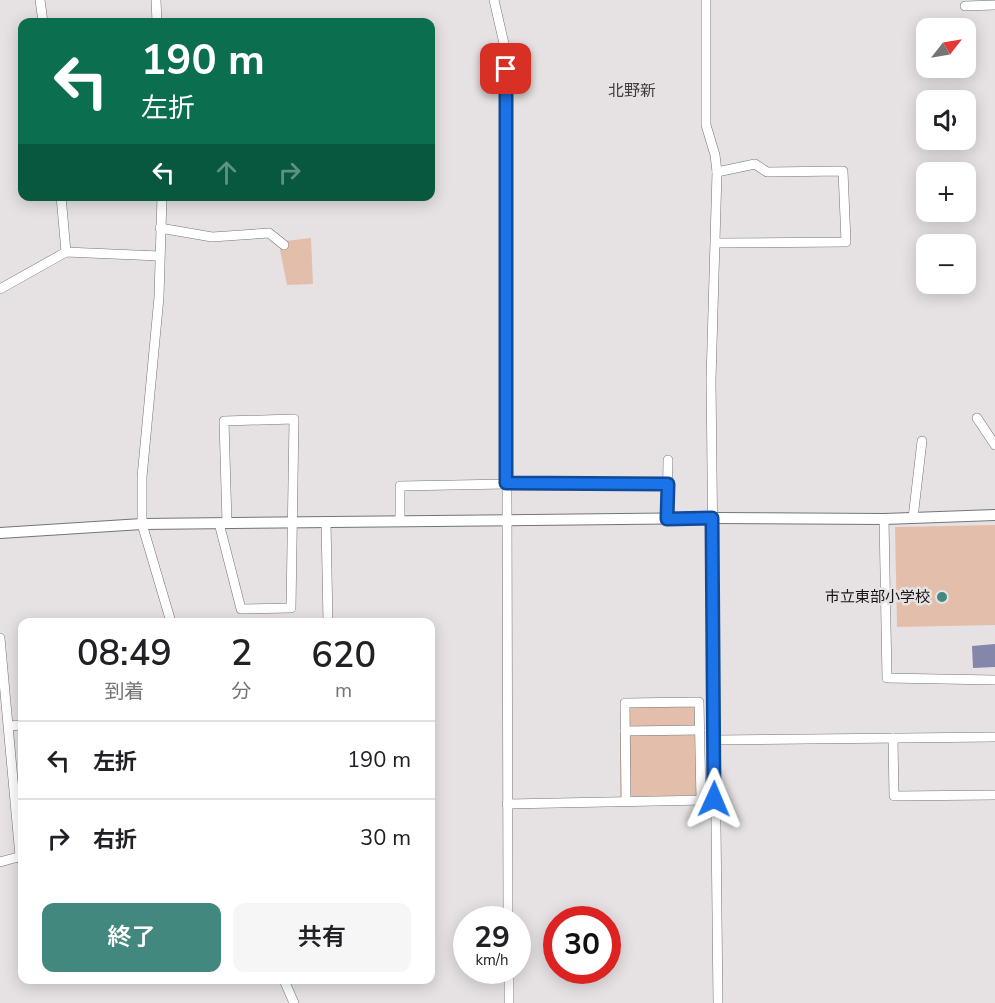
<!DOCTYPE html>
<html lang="ja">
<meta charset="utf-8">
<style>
:root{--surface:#fff;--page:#f6f6f6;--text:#202124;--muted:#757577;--line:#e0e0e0;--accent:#43887f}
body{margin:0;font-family:"Nunito Sans","Noto Sans JP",sans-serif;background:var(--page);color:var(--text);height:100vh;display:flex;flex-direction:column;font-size:22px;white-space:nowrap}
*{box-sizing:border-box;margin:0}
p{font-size:20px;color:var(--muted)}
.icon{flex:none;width:33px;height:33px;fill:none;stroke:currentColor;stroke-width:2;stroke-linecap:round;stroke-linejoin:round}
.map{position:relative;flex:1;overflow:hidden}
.panel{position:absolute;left:18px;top:618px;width:417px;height:366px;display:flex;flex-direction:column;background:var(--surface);border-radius:12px;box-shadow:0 3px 15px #0003}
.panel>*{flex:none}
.top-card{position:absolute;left:18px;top:18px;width:417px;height:183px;border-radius:12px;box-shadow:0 3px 15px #0003;background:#0b6e4f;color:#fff;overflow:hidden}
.needle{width:39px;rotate:59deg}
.controls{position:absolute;left:916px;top:18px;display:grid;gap:12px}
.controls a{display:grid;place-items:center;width:60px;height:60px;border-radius:12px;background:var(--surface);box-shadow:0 3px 15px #0003;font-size:30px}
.speed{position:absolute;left:453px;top:906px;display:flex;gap:12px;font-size:30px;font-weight:700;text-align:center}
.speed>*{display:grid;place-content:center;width:78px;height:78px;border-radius:50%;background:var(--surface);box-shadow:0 3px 15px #0003;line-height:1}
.speed small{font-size:15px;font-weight:400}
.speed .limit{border:9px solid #d22;background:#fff;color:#111}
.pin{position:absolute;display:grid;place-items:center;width:51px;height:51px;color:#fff;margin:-26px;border-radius:12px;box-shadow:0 3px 9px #0006}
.me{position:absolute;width:66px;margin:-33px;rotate:1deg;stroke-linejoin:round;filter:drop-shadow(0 0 4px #0008)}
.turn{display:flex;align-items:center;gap:21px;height:126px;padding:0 24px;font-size:27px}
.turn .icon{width:78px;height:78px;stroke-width:2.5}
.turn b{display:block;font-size:42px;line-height:51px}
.lanes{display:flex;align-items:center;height:57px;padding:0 24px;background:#0003;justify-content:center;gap:30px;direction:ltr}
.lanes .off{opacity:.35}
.eta{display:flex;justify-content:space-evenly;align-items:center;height:102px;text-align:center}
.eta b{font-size:36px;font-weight:600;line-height:42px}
.action{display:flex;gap:12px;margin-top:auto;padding:12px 24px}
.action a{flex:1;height:69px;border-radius:12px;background:var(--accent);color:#fff;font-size:24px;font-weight:600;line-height:69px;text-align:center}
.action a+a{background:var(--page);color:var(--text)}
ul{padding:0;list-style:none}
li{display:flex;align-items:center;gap:18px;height:78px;padding:0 24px;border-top:2px solid var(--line)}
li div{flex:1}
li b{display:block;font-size:22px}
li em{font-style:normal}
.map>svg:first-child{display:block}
</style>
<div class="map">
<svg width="995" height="1003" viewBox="0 0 995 1003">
<rect width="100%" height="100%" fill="#e6e2e4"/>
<g fill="#e3bfab">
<path d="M311 238 313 284 287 285 280 250 285 241Z"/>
<path d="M995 525V625L897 627 895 527Z"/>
<path d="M702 699 704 795 620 797V700Z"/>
</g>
<path fill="#8487a9" d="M995 644V667L973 668 972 646Z"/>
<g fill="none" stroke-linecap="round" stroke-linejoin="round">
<defs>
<g id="minor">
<path d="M40 0 43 22"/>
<path d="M156 0 157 22"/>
<path d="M494 0 505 48 506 69 508 920"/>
<path d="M706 0V125L715 155 717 172 711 380 718 1003"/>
<path d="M965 6 995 5"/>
<path d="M61 196 66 252"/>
<path d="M162 196 159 297 142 477V524L171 622"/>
<path d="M160 228 212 237 269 233 284 245"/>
<path d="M716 243 846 242 843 171 767 172 755 164 717 172"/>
<path d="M0 289 66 252 159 256"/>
<path d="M977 418 995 445"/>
<path d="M913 518 922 441"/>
<path d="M667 519 668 460"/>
<path d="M884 519 887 678 995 680"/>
<path d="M400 521V486L506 484H668"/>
<path d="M326 522 328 622"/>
<path d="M219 523 241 609 291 608 294 419 224 421 227 523"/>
<path d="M0 638 20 856 22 861"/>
<path d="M9 726 22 725"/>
<path d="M625 731 700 730"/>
<path d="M893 738 894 796 995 795"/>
<path d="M715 740 995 737"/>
<path d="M626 801 625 703 699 702 701 800"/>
<path d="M507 804 706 800"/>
<path d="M0 862 22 856"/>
<path d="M509 970V1003"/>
<path d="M284 980 294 1003"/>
</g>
<path id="tertiary" d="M0 533 142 524 712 518 884 519 995 515"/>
</defs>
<use href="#minor" stroke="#777475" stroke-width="10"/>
<use href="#tertiary" stroke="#777475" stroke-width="12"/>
<use href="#minor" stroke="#fff" stroke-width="9"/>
<use href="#tertiary" stroke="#fff" stroke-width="10"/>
</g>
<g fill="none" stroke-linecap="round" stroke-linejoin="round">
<defs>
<path id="route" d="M506 69V483L668 484 667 519 712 518 714 799"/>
</defs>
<use href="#route" stroke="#114b97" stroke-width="15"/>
<use href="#route" stroke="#1a73e8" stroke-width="10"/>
</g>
<circle fill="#43887f" stroke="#e6e2e4" stroke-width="2" cx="942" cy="597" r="6"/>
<g text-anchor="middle" stroke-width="5" stroke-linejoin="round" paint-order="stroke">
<g font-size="15" fill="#151314" stroke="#e6e2e4" text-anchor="end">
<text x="930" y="602">市立東部小学校</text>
</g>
<g font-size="16" fill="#403d3e" stroke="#e6e2e4">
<text x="632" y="96">北野新</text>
</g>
</g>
</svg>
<div class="controls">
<a><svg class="needle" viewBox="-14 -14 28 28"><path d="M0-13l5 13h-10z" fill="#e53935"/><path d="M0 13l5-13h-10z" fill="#757577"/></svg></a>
<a><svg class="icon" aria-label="sound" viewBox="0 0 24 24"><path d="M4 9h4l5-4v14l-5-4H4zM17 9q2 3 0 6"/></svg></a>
<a>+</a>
<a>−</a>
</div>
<div class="speed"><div>29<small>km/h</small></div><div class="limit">30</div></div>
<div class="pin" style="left:506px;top:69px;background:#d93025"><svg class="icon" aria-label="arrive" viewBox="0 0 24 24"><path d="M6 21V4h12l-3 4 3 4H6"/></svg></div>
<svg class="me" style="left:714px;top:799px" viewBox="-20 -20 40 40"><path d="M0-17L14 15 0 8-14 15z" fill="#1a73e8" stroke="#fff" stroke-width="4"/></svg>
<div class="top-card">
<div class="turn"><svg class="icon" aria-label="left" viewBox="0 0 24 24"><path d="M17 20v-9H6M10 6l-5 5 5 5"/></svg><div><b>190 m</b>左折</div></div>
<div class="lanes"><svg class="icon" aria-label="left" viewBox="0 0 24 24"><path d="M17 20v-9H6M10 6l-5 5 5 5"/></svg><svg class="icon off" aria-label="ahead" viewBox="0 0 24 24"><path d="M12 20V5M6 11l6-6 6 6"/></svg><svg class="icon off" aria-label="right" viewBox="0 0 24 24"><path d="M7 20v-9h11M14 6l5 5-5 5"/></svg></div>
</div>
<section class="panel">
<div class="eta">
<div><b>08:49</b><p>到着</p></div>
<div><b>2</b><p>分</p></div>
<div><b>620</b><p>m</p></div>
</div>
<ul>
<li><svg class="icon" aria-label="left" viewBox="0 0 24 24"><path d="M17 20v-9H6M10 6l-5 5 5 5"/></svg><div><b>左折</b></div><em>190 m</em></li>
<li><svg class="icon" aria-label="right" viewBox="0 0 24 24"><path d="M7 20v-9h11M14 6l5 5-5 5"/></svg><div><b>右折</b></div><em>30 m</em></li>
</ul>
<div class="action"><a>終了</a><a>共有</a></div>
</section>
</div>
